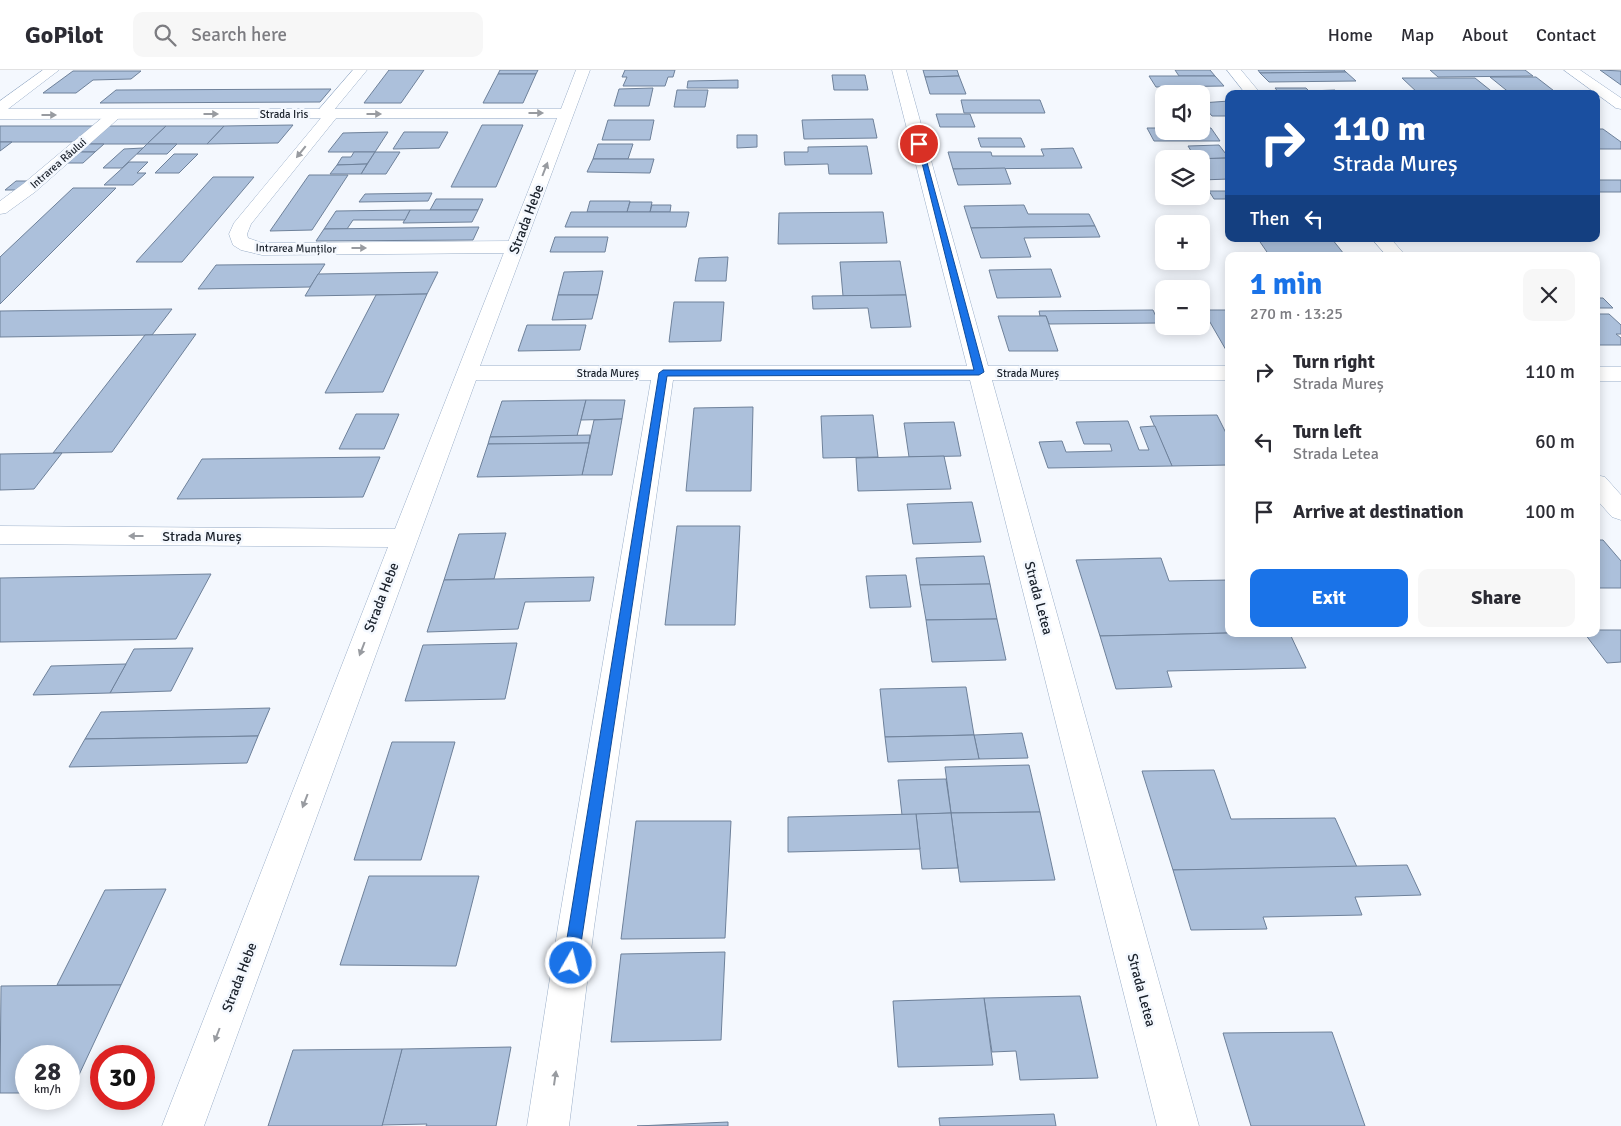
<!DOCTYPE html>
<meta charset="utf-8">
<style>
:root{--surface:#fff;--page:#f7f7f7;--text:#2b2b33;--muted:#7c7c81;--line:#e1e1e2;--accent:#1a73e8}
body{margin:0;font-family:Signika,sans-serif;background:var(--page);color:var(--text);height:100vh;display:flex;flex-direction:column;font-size:19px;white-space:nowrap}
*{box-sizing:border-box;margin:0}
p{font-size:16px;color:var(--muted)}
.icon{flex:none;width:28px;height:28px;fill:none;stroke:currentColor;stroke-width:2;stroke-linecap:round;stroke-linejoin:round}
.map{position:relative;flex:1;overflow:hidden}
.panel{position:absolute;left:1225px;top:182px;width:375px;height:385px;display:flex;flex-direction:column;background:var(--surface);border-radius:10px;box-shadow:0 2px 12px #0003}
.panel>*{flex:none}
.banner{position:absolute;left:1225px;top:20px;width:375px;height:152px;border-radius:10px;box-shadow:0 2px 12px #0003;background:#1a4fa0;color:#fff;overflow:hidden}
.fabs{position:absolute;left:1155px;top:15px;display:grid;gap:10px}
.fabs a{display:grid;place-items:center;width:55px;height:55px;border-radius:10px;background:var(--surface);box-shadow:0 2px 12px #0003;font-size:25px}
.speed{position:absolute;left:15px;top:975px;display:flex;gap:10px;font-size:25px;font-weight:700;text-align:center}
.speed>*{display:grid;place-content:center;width:65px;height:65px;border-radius:50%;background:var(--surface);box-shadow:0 2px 12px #0003;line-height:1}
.speed small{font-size:12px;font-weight:400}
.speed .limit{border:8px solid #d22;background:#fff;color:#111}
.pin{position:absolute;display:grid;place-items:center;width:42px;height:42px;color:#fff;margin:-21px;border:2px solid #fff;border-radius:50%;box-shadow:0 1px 5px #0007}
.me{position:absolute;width:55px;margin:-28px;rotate:8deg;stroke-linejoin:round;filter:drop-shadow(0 0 4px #0008)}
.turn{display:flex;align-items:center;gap:18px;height:105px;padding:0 25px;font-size:22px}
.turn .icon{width:65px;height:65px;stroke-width:2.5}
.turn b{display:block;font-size:35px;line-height:42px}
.then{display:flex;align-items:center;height:48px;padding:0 25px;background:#0003;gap:10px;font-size:19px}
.round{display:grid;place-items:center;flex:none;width:52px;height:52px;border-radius:10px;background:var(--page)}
.summary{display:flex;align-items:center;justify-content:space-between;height:85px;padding:0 25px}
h1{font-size:30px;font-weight:800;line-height:38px;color:var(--accent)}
.cta{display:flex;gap:10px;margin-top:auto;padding:10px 25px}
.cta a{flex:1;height:58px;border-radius:10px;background:var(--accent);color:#fff;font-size:20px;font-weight:800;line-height:58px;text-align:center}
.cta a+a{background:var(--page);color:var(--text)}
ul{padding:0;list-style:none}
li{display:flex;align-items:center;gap:15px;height:70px;padding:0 25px}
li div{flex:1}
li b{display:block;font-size:19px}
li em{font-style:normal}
header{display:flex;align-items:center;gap:30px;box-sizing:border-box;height:70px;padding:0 25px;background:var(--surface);border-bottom:1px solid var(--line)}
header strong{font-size:24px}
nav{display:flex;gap:28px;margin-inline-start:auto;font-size:18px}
.search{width:350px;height:45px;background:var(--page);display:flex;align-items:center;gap:12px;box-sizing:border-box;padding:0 18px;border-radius:10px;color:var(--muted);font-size:19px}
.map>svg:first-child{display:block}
</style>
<header>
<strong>GoPilot</strong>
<div class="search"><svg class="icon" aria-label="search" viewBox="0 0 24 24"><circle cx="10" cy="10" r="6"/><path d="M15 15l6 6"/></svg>Search here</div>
<nav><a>Home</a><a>Map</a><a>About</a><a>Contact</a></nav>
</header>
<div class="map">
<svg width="1621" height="1056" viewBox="0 0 1621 1056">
<rect width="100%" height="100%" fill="#f4f8fe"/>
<g fill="#acc0db" stroke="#6e819a">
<path d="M389 0H424L401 33H364Z"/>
<path d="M500 0H538L536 4H498Z"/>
<path d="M625 0H675L673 7H668L665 16H623L627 7H622Z"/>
<path d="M923 0H957L959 6 925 7Z"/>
<path d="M1175 0H1210L1215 6H1179Z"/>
<path d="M1258 0H1344L1346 2 1260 3Z"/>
<path d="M1430 0H1525L1533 6 1438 7Z"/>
<path d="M1600 0 1621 1V15Z"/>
<path d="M73 1H141L131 9 93 10 76 23H43Z"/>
<path d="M1346 2 1356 11 1269 12 1260 3Z"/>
<path d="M498 4H536L523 33H483Z"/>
<path d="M832 5H865L868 20H834Z"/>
<path d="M959 6 966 24H930L925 7Z"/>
<path d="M1149 6H1215L1224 16 1156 17Z"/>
<path d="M1490 7H1536L1558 24H1511Z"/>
<path d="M1402 8H1475L1495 24H1419Z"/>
<path d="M738 10V18H687L688 11Z"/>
<path d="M653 18 649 36H614L619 19Z"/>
<path d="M1275 18H1306L1309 21 1335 20 1338 23 1368 24H1280Z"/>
<path d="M331 19 320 32 100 33 116 20Z"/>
<path d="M677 20H708L705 37H674Z"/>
<path d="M961 30H1040L1045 43H964Z"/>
<path d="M1229 31V46H1212L1201 33Z"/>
<path d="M936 44H970L975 57H940Z"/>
<path d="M873 49 877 68 804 69 802 50Z"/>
<path d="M608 50H654L650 70H602Z"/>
<path d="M293 55 278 73 207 74 224 56Z"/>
<path d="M482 55H523L496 117H451Z"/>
<path d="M0 56H95L75 72H0Z"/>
<path d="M108 56H166L147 74H87Z"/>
<path d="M166 56H224L207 74H147Z"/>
<path d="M1147 58H1164V61H1201V58H1211L1220 71H1154Z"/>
<path d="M1596 59H1603L1621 72V79H1596Z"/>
<path d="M388 62 375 82H328L343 63Z"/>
<path d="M404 62H448L439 78 393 79Z"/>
<path d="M737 65H757V77L737 78Z"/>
<path d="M978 68H1021L1025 77H981Z"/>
<path d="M0 72H12L0 81Z"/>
<path d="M87 74H104L95 82H78Z"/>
<path d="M147 74H177L167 84H137Z"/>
<path d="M598 74H633L628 89H593Z"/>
<path d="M1219 75 1229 88 1196 89 1188 76Z"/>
<path d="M867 76 872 104H829L828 94 785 95 784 82H808V77Z"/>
<path d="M143 78 122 98H103L124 79Z"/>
<path d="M1073 78 1082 98 953 99 948 82H991L992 86H1044L1041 79Z"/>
<path d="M78 82H95L83 93H66Z"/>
<path d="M354 82H375L367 94 337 95 342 87H351Z"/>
<path d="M375 82H400L386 104H361Z"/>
<path d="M174 84H198L179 103H155Z"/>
<path d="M1229 88V109L1201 110V89H1182Z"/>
<path d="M593 89H654L650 103 587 102Z"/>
<path d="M129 92H148L137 103H146L133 115H104Z"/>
<path d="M367 94 361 104H330L337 95Z"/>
<path d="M1005 98 1011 114 958 115 953 99Z"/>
<path d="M309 105H348L312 160 270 161Z"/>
<path d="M213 107H254L182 192H136Z"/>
<rect x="1596" y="110" width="25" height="12"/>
<path d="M16 111H34L23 120H5Z"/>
<path d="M73 118H116L0 234V187Z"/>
<path d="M1209 121H1229V129H1214Z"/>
<path d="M432 123 428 131 359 132 365 124Z"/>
<path d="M436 129H483L478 140H430Z"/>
<path d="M590 131H630L627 142H587Z"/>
<path d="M630 132H652L650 142H627Z"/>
<path d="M652 135H671L670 142H650Z"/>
<path d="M1024 135 1028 144H1089L1095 156 971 158 964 136Z"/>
<path d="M410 140H478L472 152 403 153Z"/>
<path d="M410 140 405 150H353L347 159H324L336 141Z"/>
<path d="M571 142H689L686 157H565Z"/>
<path d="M883 142 887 173 778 174 779 143Z"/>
<path d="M1095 156 1100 167 1024 168 1031 187 981 188 971 158Z"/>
<path d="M479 157 473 170 316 171 324 159Z"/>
<path d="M555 167H608L605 182H550Z"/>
<path d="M1258 169H1332L1344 184 1269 185Z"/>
<path d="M1502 184 1505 186 1445 185Z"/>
<path d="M728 187 726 211H695L699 188Z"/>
<path d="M900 191 906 225 843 226 840 192Z"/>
<path d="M325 194 310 217 198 219 216 195Z"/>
<path d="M1051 199 1061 227 997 228 989 200Z"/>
<path d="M603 201 598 225H558L564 202Z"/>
<path d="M438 202 427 224 305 226 318 204Z"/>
<path d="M427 224 383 322 325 323 376 225Z"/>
<path d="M558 225H598L592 249 552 250Z"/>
<path d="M906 225 911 257 871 258 868 238 813 239 812 226Z"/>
<path d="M1596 228H1603L1613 238H1596Z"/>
<path d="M674 232H724L721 271 669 272Z"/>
<path d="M172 239 152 265 0 267V241Z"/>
<path d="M1153 240 1159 253 1049 254 1046 246H1040L1039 241Z"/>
<path d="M1203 240H1229V280H1226Z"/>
<path d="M1596 244H1609L1621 255V264H1616L1621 268V275H1596Z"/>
<path d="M998 246H1046L1058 281H1009Z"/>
<path d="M527 255H586L580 280 518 281Z"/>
<path d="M196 264 112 382 53 383 145 265Z"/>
<path d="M586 330 577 366 490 367 502 331Z"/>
<path d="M586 330H625L622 349 581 350Z"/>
<path d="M753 337 751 421H686L694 338Z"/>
<path d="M356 344H399L384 379H339Z"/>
<path d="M873 345 878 387 823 388 821 346Z"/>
<path d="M1217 345 1229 369V395L1172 396 1150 346Z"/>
<path d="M622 349 612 405H582L594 350Z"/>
<path d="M1128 351 1139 380H1149L1140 357 1155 356 1172 396 1048 398 1039 372 1062 371 1066 382 1112 381 1110 374H1084L1076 352Z"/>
<path d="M954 352 961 386 909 387 904 353Z"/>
<path d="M590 365 589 373 488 374 490 367Z"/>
<path d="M589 373 582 405 477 407 488 374Z"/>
<path d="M62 383 34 419 0 420V384Z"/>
<path d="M944 386 951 419 858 421 856 388Z"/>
<path d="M380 387 363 427 177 429 202 389Z"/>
<path d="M972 432 981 472 913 474 907 434Z"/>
<path d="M677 456H740L735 555H665Z"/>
<path d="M506 463 494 509 444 510 459 464Z"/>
<path d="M1596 470H1603L1621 491V518H1596Z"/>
<path d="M984 486 990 514 920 515 916 488Z"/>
<path d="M1161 488 1169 511 1229 510V563L1100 566 1076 490Z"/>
<path d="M211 504 176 569 0 572V508Z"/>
<path d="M906 505 911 537 870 538 866 506Z"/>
<path d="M594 507 590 531 525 532 518 559 427 562 444 510Z"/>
<path d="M990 514 997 549 926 550 920 515Z"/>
<path d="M997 549 1006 590 932 592 926 550Z"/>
<path d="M1596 560H1621V592L1607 593 1585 564H1596Z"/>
<path d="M1229 563 1290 564 1306 598 1167 601 1172 617 1116 619 1100 566Z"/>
<path d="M517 573 505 629 405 631 423 575Z"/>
<path d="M193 578 171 621 110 623 134 579Z"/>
<path d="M126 594 110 623 33 625 51 596Z"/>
<path d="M966 617 974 665 885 667 880 619Z"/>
<path d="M270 638 258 666 85 669 101 642Z"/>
<path d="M1022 663 1028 688 979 689 974 665Z"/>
<path d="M974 665 979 689 888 692 885 667Z"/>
<path d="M258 666 247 693 69 697 85 669Z"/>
<path d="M392 672H455L421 790H354Z"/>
<path d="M1029 695 1040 742 951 743 945 697Z"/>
<path d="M1214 700 1231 749 1335 748 1357 797 1173 800 1142 701Z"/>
<path d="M946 709 951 743 902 745 898 710Z"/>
<path d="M1040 742 1055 810 960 812 951 743Z"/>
<path d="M951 743 958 798 922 799 916 744Z"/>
<path d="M916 744 920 779 788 782V747Z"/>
<path d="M636 751H731L725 868 621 869Z"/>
<path d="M1407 795 1421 825 1355 827 1362 845 1263 847 1267 859 1191 860 1173 800Z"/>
<path d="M369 806H479L456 896 340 895Z"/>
<path d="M166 819 121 915H57L105 820Z"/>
<path d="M725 882 721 970 611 972 621 884Z"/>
<path d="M121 915 71 1022H69V986H26V1023H0L1 916Z"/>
<path d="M1080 926 1098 1008 1020 1010 1016 981 992 982 984 928Z"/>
<path d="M984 928 993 995 898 997 893 931Z"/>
<path d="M1332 962 1365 1056H1251L1223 963Z"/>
<path d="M511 977 496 1056H426L427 1054 382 1055 402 979Z"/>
<path d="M402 979 382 1056H268L293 980Z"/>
<path d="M1054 1044 1056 1056H940L939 1048Z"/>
<path d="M728 1052V1056H637Z"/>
</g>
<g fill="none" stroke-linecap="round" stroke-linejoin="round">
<defs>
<g id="lane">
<path d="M353 0H367L334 40 340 44 337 47 251 154 247 164 248 168 262 173 515 171 522 173 524 177 522 181 515 183 262 185 241 180 233 175 229 164 234 153 321 48 315 44Z"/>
<path d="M114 40 119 42 122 45 119 48 35 122 6 143 0 144V131L23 114 109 42Z"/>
</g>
<g id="street">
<path d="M43 0H59L8 39H561L576 0H590L480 296H967L892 0H906L988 296H1229V310H992L1199 1056H1157L970 310H673L594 857 569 1056H527L558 857 651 310H476L204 1056H162L388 477 0 474V456L395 459 557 48 0 49V31Z"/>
<path d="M1227 0H1241L1261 24H1246Z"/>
<path d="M1372 169H1391L1406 186H1387Z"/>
<rect x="1596" y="297" width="25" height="14"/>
<path d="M1596 405 1605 407 1621 425V450L1612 447 1596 429Z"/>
</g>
<path id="secondary" d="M1564 0H1580L1621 28V39L1616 38Z"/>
</defs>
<use href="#lane" stroke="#9aaec8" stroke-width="1"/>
<use href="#street" stroke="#9aaec8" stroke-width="1"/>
<use href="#secondary" stroke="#9aaec8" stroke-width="1"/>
<use href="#lane" fill="#fff" fill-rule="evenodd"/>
<use href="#street" fill="#fff" fill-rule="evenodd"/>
<use href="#secondary" fill="#fff" fill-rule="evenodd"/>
</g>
<defs><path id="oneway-solid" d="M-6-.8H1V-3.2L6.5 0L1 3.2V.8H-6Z" transform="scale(1.25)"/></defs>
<g fill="#989ba0">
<use href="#oneway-solid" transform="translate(536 43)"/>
<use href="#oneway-solid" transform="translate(211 44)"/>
<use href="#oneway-solid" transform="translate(374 44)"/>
<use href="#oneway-solid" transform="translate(49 45)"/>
<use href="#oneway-solid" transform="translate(301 82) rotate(129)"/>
<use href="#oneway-solid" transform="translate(545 99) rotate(-69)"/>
<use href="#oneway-solid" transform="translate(359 178)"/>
<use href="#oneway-solid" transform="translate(136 466) rotate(-180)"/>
<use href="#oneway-solid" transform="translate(362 579) rotate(111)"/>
<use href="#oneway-solid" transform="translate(305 731) rotate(111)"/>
<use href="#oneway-solid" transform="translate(217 965) rotate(111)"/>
<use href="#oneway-solid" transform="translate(555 1008) rotate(-82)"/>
</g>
<path fill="#1a73e8" stroke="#114b97" d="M917 73 922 74 984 302 979 305 667 306 578 893 576 898 571 901 565 898 563 893 659 303 663 300H974Z"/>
<g text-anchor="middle" stroke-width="5" stroke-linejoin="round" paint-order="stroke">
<g font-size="11" fill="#1a212b" stroke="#f4f8fe">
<text x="284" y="48">Strada Iris</text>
<text transform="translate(58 93) rotate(-41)" y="4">Intrarea Râului</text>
<text transform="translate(296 178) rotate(1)" y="4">Intrarea Munților</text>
<text x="608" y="307">Strada Mureș</text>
<text x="1028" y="307">Strada Mureș</text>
</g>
<g font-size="14" fill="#1a212b" stroke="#f4f8fe">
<text transform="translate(526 149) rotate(-69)" y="5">Strada Hebe</text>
<text x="202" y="471">Strada Mureș</text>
<text transform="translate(381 527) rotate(-69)" y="5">Strada Hebe</text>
<text transform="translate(1039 528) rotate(75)" y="5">Strada Letea</text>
<text transform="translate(239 907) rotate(-69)" y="5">Strada Hebe</text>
<text transform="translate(1142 920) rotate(75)" y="5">Strada Letea</text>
</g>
</g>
</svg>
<div class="fabs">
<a><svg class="icon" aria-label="sound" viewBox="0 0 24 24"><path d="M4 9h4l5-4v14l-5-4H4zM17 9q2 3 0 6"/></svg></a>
<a><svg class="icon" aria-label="layers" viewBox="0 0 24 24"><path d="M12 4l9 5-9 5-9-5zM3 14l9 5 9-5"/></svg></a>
<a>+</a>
<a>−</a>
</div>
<div class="speed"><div>28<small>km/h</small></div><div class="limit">30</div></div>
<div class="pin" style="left:919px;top:74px;background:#d93025"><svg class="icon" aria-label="arrive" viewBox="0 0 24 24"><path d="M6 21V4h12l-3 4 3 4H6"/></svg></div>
<svg class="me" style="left:571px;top:893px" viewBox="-20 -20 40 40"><circle r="17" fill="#1a73e8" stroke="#fff" stroke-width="3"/><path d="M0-11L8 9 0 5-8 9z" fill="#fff"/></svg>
<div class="banner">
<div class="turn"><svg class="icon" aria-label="right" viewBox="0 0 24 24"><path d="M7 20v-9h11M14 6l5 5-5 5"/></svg><div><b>110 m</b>Strada Mureș</div></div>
<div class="then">Then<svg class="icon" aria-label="left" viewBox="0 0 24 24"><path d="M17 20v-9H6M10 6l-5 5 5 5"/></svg></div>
</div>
<section class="panel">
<div class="summary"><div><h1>1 min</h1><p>270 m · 13:25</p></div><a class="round"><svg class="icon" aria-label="close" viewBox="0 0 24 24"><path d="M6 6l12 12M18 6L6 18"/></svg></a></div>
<ul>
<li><svg class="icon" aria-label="right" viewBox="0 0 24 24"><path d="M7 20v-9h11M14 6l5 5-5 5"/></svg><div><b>Turn right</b><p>Strada Mureș</p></div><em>110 m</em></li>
<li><svg class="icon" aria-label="left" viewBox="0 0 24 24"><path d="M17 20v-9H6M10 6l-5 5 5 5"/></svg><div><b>Turn left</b><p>Strada Letea</p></div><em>60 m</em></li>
<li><svg class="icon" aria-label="arrive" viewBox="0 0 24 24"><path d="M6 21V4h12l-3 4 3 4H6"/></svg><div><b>Arrive at destination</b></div><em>100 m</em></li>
</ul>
<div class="cta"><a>Exit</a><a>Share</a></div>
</section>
</div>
